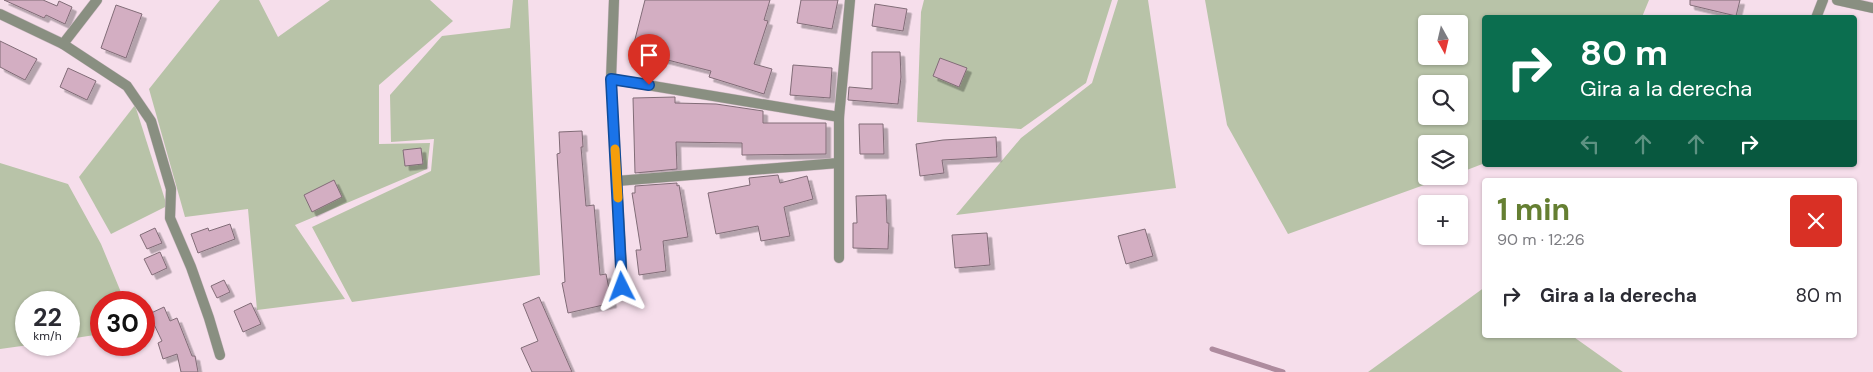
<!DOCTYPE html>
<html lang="es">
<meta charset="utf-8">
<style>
:root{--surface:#fff;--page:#f2f2f3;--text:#2b2b33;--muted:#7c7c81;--accent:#657f32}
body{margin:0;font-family:"DM Sans",sans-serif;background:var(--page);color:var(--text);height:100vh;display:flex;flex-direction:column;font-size:19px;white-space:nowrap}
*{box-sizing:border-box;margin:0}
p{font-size:16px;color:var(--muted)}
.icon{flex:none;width:28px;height:28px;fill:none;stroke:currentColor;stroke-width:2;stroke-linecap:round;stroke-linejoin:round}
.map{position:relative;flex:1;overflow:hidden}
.panel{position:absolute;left:1482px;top:178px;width:375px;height:160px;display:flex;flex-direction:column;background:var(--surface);border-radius:5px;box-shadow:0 1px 4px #0004}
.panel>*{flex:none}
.guide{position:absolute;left:1482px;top:15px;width:375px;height:152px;border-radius:5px;box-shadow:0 1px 4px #0004;background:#0b6e4f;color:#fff;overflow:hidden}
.needle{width:32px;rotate:172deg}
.fabs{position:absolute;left:1418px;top:15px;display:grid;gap:10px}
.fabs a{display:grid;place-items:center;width:50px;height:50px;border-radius:5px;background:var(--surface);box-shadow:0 1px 4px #0004;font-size:25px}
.speed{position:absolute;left:15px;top:291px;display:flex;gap:10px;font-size:25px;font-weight:700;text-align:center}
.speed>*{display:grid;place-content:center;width:65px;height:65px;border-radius:50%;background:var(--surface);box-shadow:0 1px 4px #0004;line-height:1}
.speed small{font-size:12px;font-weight:400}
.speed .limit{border:8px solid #d22;background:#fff;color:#111}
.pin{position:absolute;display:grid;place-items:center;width:42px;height:42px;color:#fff;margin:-51px -21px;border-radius:50% 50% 50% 0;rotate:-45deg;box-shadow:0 0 5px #0007}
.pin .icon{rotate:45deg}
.me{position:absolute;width:55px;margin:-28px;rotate:357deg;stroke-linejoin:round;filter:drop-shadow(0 0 4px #0008)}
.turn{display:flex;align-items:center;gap:18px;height:105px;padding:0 15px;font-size:22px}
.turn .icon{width:65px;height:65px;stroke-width:2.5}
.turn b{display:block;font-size:35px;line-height:42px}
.lanes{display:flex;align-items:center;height:48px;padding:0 15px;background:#0003;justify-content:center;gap:25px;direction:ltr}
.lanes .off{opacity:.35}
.round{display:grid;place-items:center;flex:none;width:52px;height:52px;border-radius:5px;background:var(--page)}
.summary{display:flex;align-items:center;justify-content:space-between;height:85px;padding:0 15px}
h1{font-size:30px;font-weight:700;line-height:38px;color:var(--accent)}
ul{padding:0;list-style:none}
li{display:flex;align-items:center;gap:15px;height:65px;padding:0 15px}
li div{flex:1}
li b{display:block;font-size:19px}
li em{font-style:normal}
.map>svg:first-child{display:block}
</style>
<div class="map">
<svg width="1873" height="372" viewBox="0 0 1873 372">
<defs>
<filter id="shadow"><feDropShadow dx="4.5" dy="4.5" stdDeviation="0" flood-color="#0004"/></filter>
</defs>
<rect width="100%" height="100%" fill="#f6deeb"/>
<g fill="#b8c3a8" fill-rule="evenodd">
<path d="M220 0H259L278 37 330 0H430L453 21 379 85V144L430 143 427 169 295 225 345 299 257 310 248 209 185 217 149 89Z"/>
<path d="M513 0H528L540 275 352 302 312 227 431 171 434 139 391 142 390 95 442 36 510 28Z"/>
<path d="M924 0H1112L1086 83 1021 129 917 122 921 12Z"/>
<path d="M1118 0H1148L1176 188 956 215 1021 138 1092 83Z"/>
<path d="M1205 0H1649L1642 17 1485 18V163L1459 173V144H1426V176H1449L1288 234 1227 125ZM1426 24H1459V56H1426ZM1426 84H1459V116H1426Z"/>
<path d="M135 105 167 206 111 234 79 177Z"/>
<path d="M0 163 68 184 101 244 125 302H101V334L69 339V302H26V345H29L0 349Z"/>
<path d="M1485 287V335H1571L1623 372H1368Z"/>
</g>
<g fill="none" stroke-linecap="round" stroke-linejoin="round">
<path stroke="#ae8b9e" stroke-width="5" d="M1212 349 1283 372"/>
</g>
<g fill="#d3aec2" stroke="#816c77" filter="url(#shadow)">
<path d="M4 0H43L57 6 59 1 72 7 65 24 46 15 44 18Z"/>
<path d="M645 0H770L764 20 768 21 754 64 772 69 764 94 709 77 711 71 632 51Z"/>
<path d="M801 0H838L832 29 797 23Z"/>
<path d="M1690 0H1740L1736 16 1690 5Z"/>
<path d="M875 4 907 9 903 31 872 26Z"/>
<path d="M116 5 142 14 126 58 101 48Z"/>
<path d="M0 41 37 59 25 80 0 67Z"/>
<path d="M872 52H900L901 77 898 104 848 100 849 87 872 89Z"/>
<path d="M940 58 967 68 959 87 933 76Z"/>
<path d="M793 65 832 68 830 98 790 95Z"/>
<path d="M68 68 96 81 87 100 60 87Z"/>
<path d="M675 97V103L716 104 763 111V123H826V154L742 155V143L676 142 677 169 635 173 633 98Z"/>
<path d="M859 124H883L884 154H860Z"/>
<path d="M582 131 583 147H581L586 206 594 205 600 275 606 274 612 303 568 313 562 283 565 282 557 154 560 153 559 132Z"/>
<path d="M996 137 997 157 942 160 944 173 920 176 916 144 943 140Z"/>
<path d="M421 148 423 164 405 166 403 150Z"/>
<path d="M778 175 780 183 807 176 813 199 784 207 790 236 761 241 758 226 716 234 708 193 750 185 749 178Z"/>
<path d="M334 180 342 197 312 212 304 195Z"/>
<path d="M677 183V186L679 185 688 237 663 241 666 271 639 275 636 250H641L632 193H635V186Z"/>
<path d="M886 195 887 223H889L888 249 853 248V223H857L856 196Z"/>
<path d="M230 224 235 239 198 253 191 234 208 228 209 231Z"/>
<path d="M155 228 162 243 147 249 140 235Z"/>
<path d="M1145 229 1153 256 1126 264 1118 236Z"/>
<path d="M987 233 990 265 955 268 952 235Z"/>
<path d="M160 252 167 268 152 275 144 259Z"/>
<path d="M224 280 230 292 217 298 211 286Z"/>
<path d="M539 297 572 372H532L521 348 538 341 523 304Z"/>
<path d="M251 303 261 324 243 332 234 311Z"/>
<path d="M164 307 170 321 177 318 192 356H195L198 372H181L177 354 163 359 158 343 162 341 149 314Z"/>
</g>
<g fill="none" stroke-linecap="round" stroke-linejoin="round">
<defs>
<g id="street">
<path d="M614 0 611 79 623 287"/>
<path d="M1837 0 1873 8"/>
<path d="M0 14 63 44 127 86 151 121 171 189 170 218 191 267 209 318 220 355"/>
<path d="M1816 18 1823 0"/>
<path d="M63 44 97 0"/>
<path d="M611 79 839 117"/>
<path d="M617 181 838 163"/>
<path d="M839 258V117L850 0"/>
</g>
</defs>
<use href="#street" stroke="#d2bdc8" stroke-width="11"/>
<use href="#street" stroke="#898f81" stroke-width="10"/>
</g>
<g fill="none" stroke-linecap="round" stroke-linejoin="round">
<defs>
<path id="route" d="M622 287 611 79 649 85"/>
</defs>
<use href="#route" stroke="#114b97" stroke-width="12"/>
<use href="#route" stroke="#1a73e8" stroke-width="9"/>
<path stroke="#f59e0b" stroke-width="9" d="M615 149 618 198"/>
</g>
</svg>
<div class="fabs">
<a><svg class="needle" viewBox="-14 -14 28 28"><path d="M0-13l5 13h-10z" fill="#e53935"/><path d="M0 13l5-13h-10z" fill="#7c7c81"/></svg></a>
<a><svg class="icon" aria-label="search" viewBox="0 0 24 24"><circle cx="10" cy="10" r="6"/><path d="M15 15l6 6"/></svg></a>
<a><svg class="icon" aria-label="layers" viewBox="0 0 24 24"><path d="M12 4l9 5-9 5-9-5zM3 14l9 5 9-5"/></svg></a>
<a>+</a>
</div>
<div class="speed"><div>22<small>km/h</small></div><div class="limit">30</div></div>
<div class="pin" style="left:649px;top:85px;background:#d93025"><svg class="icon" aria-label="arrive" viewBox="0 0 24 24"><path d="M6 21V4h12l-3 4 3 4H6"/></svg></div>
<svg class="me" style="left:622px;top:287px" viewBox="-20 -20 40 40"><path d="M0-17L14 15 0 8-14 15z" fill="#1a73e8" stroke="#fff" stroke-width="4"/></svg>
<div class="guide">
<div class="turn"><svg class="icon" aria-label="right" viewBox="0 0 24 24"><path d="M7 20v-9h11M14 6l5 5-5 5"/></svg><div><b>80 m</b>Gira a la derecha</div></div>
<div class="lanes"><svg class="icon off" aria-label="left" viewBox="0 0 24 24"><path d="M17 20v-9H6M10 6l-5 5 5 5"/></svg><svg class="icon off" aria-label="ahead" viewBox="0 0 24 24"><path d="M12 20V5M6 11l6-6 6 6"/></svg><svg class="icon off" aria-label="ahead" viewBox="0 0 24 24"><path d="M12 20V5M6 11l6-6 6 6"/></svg><svg class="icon" aria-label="right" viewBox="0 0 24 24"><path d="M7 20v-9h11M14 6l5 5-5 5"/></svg></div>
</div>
<section class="panel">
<div class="summary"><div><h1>1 min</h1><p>90 m · 12:26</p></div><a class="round" style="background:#d93025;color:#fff"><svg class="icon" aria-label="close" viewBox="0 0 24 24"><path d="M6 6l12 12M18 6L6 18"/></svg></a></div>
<ul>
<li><svg class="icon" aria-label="right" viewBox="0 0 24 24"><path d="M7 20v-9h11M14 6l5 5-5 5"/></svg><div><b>Gira a la derecha</b></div><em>80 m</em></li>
</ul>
</section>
</div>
